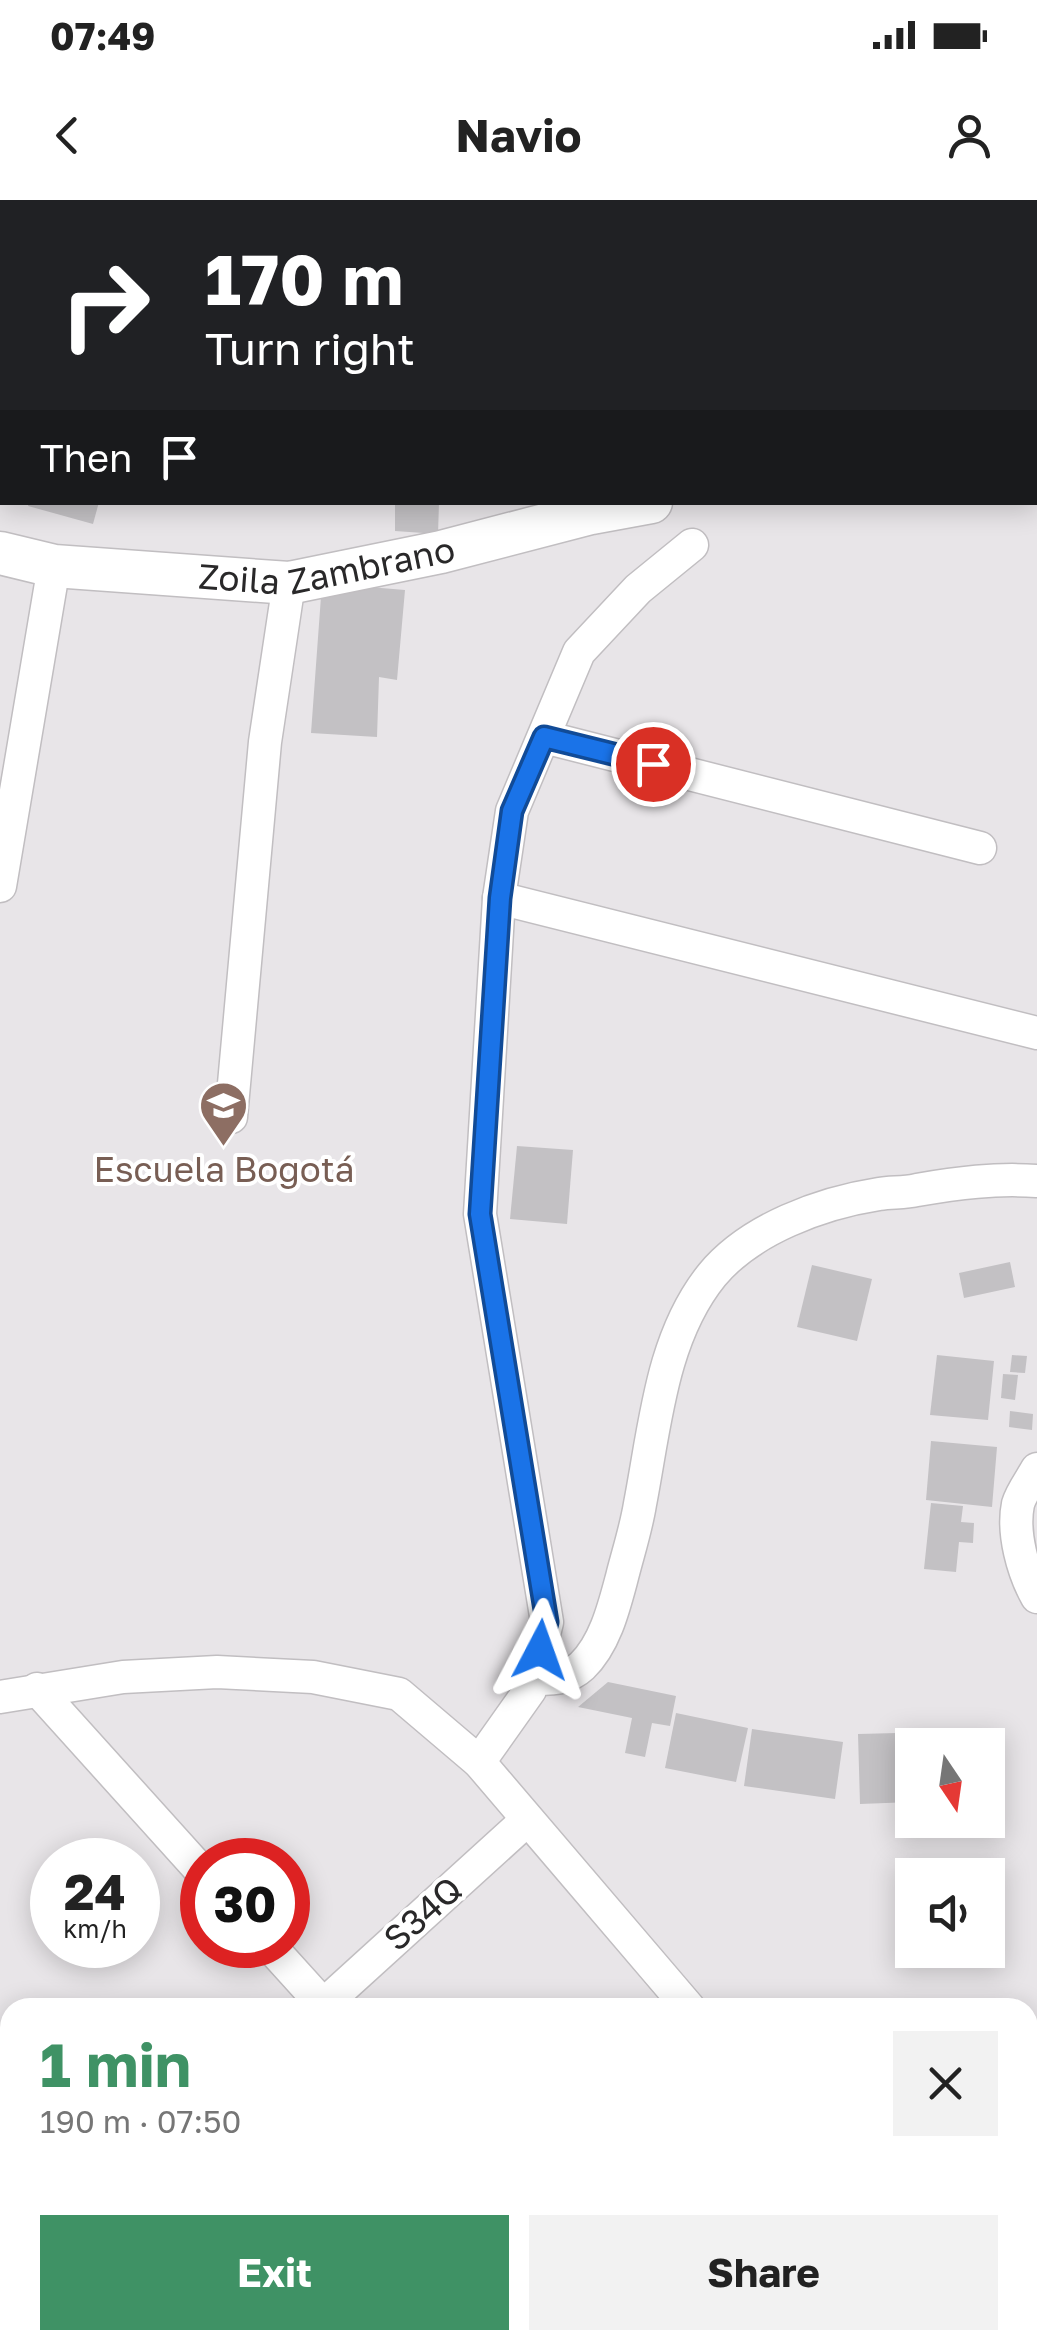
<!DOCTYPE html>
<meta charset="utf-8">
<style>
:root{--surface:#fff;--page:#f2f2f2;--text:#222;--muted:#767676;--accent:#3f9265}
body{margin:0;font-family:"Golos Text",sans-serif;background:var(--page);color:var(--text);height:100vh;display:flex;flex-direction:column;font-size:38px;white-space:nowrap}
*{box-sizing:border-box;margin:0}
p{font-size:32px;color:var(--muted)}
.icon{flex:none;width:55px;height:55px;fill:none;stroke:currentColor;stroke-width:2;stroke-linecap:round;stroke-linejoin:round}
.map{position:relative;flex:1;overflow:hidden}
.drawer{position:absolute;left:0px;top:1798px;width:1038px;height:352px;display:flex;flex-direction:column;background:var(--surface);border-radius:30px 30px 0 0;box-shadow:0 5px 25px #0003}
.drawer>*{flex:none}
.guide{position:absolute;left:0px;top:0px;width:1038px;height:305px;box-shadow:0 5px 25px #0003;background:#202124;color:#fff;overflow:hidden}
.needle{width:65px;rotate:167deg}
.buttons{position:absolute;left:895px;top:1528px;display:grid;gap:20px}
.buttons a{display:grid;place-items:center;width:110px;height:110px;border-radius:0px;background:var(--surface);box-shadow:0 5px 25px #0003;font-size:50px}
.speed{position:absolute;left:30px;top:1638px;display:flex;gap:20px;font-size:50px;font-weight:700;text-align:center}
.speed>*{display:grid;place-content:center;width:130px;height:130px;border-radius:50%;background:var(--surface);box-shadow:0 5px 25px #0003;line-height:1}
.speed small{font-size:25px;font-weight:400}
.speed .limit{border:15px solid #d22;background:#fff;color:#111}
.pin{position:absolute;display:grid;place-items:center;width:85px;height:85px;color:#fff;margin:-42px;border:5px solid #fff;border-radius:50%;box-shadow:0 2px 10px #0007}
.me{position:absolute;width:110px;margin:-55px;rotate:4deg;stroke-linejoin:round;filter:drop-shadow(0 0 8px #0008)}
.turn{display:flex;align-items:center;gap:35px;height:210px;padding:0 40px;font-size:45px}
.turn .icon{width:130px;height:130px;stroke-width:2.5}
.turn b{display:block;font-size:70px;line-height:85px}
.then{display:flex;align-items:center;height:95px;padding:0 40px;background:#0003;gap:20px;font-size:38px}
.round{display:grid;place-items:center;flex:none;width:105px;height:105px;border-radius:0px;background:var(--page)}
.summary{display:flex;align-items:center;justify-content:space-between;height:170px;padding:0 40px}
h1{font-size:60px;font-weight:700;line-height:75px;color:var(--accent)}
.button{display:flex;gap:20px;margin-top:auto;padding:20px 40px}
.button a{flex:1;height:115px;border-radius:0px;background:var(--accent);color:#fff;font-size:40px;font-weight:700;line-height:115px;text-align:center}
.button a+a{background:var(--page);color:var(--text)}
.status{display:flex;justify-content:space-between;align-items:center;height:70px;padding:0 50px;background:var(--surface);direction:ltr}
.status svg{height:28px;fill:currentColor}
header{display:flex;justify-content:space-between;align-items:center;height:130px;padding:0 40px;background:var(--surface);font-size:45px;font-weight:700}
.map>svg:first-child{display:block}
</style>
<div class="status"><b>07:49</b><svg viewBox="0 0 49 12"><path d="M0 12V9h3v3zM5 12V6h3v6zM10 12V3h3v9zM15 12V0h3v12zM26 1h20v11H26zM47 4h2v5h-2z"/></svg></div>
<header><svg class="icon" aria-label="back" viewBox="0 0 24 24"><path d="M15 5l-7 7 7 7"/></svg>Navio<svg class="icon" aria-label="person" viewBox="0 0 24 24"><circle cx="12" cy="8" r="4"/><path d="M4 21q1-7 8-7t8 7"/></svg></header>
<div class="map">
<svg width="1037" height="2148" viewBox="0 0 1037 2148">
<rect width="100%" height="100%" fill="#e8e5e8"/>
<g fill="#c3c1c4">
<path d="M29 302H99L93 324 28 306Z"/>
<path d="M395 302H439L438 334 395 331Z"/>
<path d="M322 383 405 390 397 480 379 477 377 537 311 533Z"/>
<path d="M517 946 573 950 567 1024 510 1019Z"/>
<path d="M1010 1062 1015 1087 964 1098 959 1073Z"/>
<path d="M812 1065 872 1079 857 1141 797 1127Z"/>
<path d="M937 1155 994 1161 988 1220 930 1215Z"/>
<path d="M1012 1155 1027 1156 1025 1173 1010 1172Z"/>
<path d="M1003 1174 1018 1175 1015 1200 1001 1198Z"/>
<path d="M1010 1211 1033 1214 1032 1230 1009 1227Z"/>
<path d="M931 1241 997 1247 992 1307 926 1300Z"/>
<path d="M931 1303 963 1306 961 1322 974 1323 973 1343 959 1342 956 1372 924 1369Z"/>
<path d="M608 1482 676 1496 670 1526 652 1523 645 1557 625 1553 632 1518 578 1507Z"/>
<path d="M676 1513 748 1528 736 1582 665 1568Z"/>
<path d="M752 1529 843 1542 835 1599 744 1586Z"/>
<path d="M936 1532V1545H912V1602L860 1604 858 1534Z"/>
</g>
<g fill="none" stroke-linecap="round" stroke-linejoin="round">
<defs>
<g id="minor">
<path d="M852 2 856 0"/>
<path d="M544 537 980 648"/>
<path d="M0 686 54 366"/>
<path d="M499 698 1037 833"/>
<path d="M231 917 265 542 289 383"/>
<path d="M1037 1269C1031 1280 1021 1293 1018 1304 1012 1333 1023 1372 1037 1397"/>
<path d="M533 1478C551 1480 568 1479 582 1466 605 1444 614 1407 622 1377 628 1353 636 1329 640 1304 655 1227 661 1138 712 1075 750 1029 821 1003 879 994 892 992 904 993 917 990 957 983 996 978 1037 981"/>
<path d="M37 1489 202 1672"/>
<path d="M0 1497 123 1477 217 1472 313 1477 399 1494 479 1562 689 1808"/>
<path d="M479 1562 530 1490 547 1422 480 1014 499 698 512 611 579 452 638 389 692 345"/>
<path d="M269 1745 326 1808"/>
<path d="M320 1808 527 1620"/>
<path d="M0 1846 10 1857"/>
<path d="M0 2097 10 2088"/>
<path d="M268 2140 275 2148"/>
<path d="M633 2140 640 2148"/>
<path d="M982 2140 989 2148"/>
<path d="M742 2148 750 2140"/>
</g>
<g id="tertiary">
<path d="M1035 36H1037"/>
<path id="s1" d="M0 353 54 366 289 383 441 352 591 313 651 302"/>
</g>
</defs>
<use href="#minor" stroke="#c1bec1" stroke-width="35"/>
<use href="#tertiary" stroke="#c1bec1" stroke-width="45"/>
<use href="#minor" stroke="#fff" stroke-width="32"/>
<use href="#tertiary" stroke="#fff" stroke-width="42"/>
</g>
<g fill="none" stroke-linecap="round" stroke-linejoin="round">
<defs>
<path id="route" d="M540 1450 547 1422 480 1014 500 698 512 611 544 537 653 564"/>
</defs>
<use href="#route" stroke="#114b97" stroke-width="25"/>
<use href="#route" stroke="#1a73e8" stroke-width="18"/>
</g>
<defs>
<symbol id="school-pin" viewBox="-11 -11 22 30"><path d="M0 17L-7.5 6A9.5 9.5 0 1 1 7.5 6Z" fill="#8d6e63" stroke="#fff"/><path d="M0-5L7-2L0 1L-7-2ZM-4 1L0 2.5L4 1V4Q0 6-4 4Z" fill="#fff"/></symbol>
</defs>
<g fill-rule="evenodd">
<use href="#school-pin" x="196" y="878" width="55" height="75"/>
</g>
<g text-anchor="middle" stroke-width="8" stroke-linejoin="round" paint-order="stroke">
<g font-size="35" fill="#292829" stroke="#fff">
<text dy="12" stroke="none"><textPath href="#s1" startOffset="330">Zoila Zambrano</textPath></text>
<text transform="translate(423 1714) rotate(-42)" y="12">S34Q</text>
</g>
<g font-size="35" fill="#785e54" stroke="#fff">
<text x="224" y="982">Escuela Bogotá</text>
</g>
</g>
</svg>
<div class="buttons">
<a><svg class="needle" viewBox="-14 -14 28 28"><path d="M0-13l5 13h-10z" fill="#e53935"/><path d="M0 13l5-13h-10z" fill="#767676"/></svg></a>
<a><svg class="icon" aria-label="sound" viewBox="0 0 24 24"><path d="M4 9h4l5-4v14l-5-4H4zM17 9q2 3 0 6"/></svg></a>
</div>
<div class="speed"><div>24<small>km/h</small></div><div class="limit">30</div></div>
<div class="pin" style="left:653px;top:564px;background:#d93025"><svg class="icon" aria-label="arrive" viewBox="0 0 24 24"><path d="M6 21V4h12l-3 4 3 4H6"/></svg></div>
<svg class="me" style="left:540px;top:1450px" viewBox="-20 -20 40 40"><path d="M0-17L14 15 0 8-14 15z" fill="#1a73e8" stroke="#fff" stroke-width="4"/></svg>
<div class="guide">
<div class="turn"><svg class="icon" aria-label="right" viewBox="0 0 24 24"><path d="M7 20v-9h11M14 6l5 5-5 5"/></svg><div><b>170 m</b>Turn right</div></div>
<div class="then">Then<svg class="icon" aria-label="arrive" viewBox="0 0 24 24"><path d="M6 21V4h12l-3 4 3 4H6"/></svg></div>
</div>
<section class="drawer">
<div class="summary"><div><h1>1 min</h1><p>190 m · 07:50</p></div><a class="round"><svg class="icon" aria-label="close" viewBox="0 0 24 24"><path d="M6 6l12 12M18 6L6 18"/></svg></a></div>
<div class="button"><a>Exit</a><a>Share</a></div>
</section>
</div>
